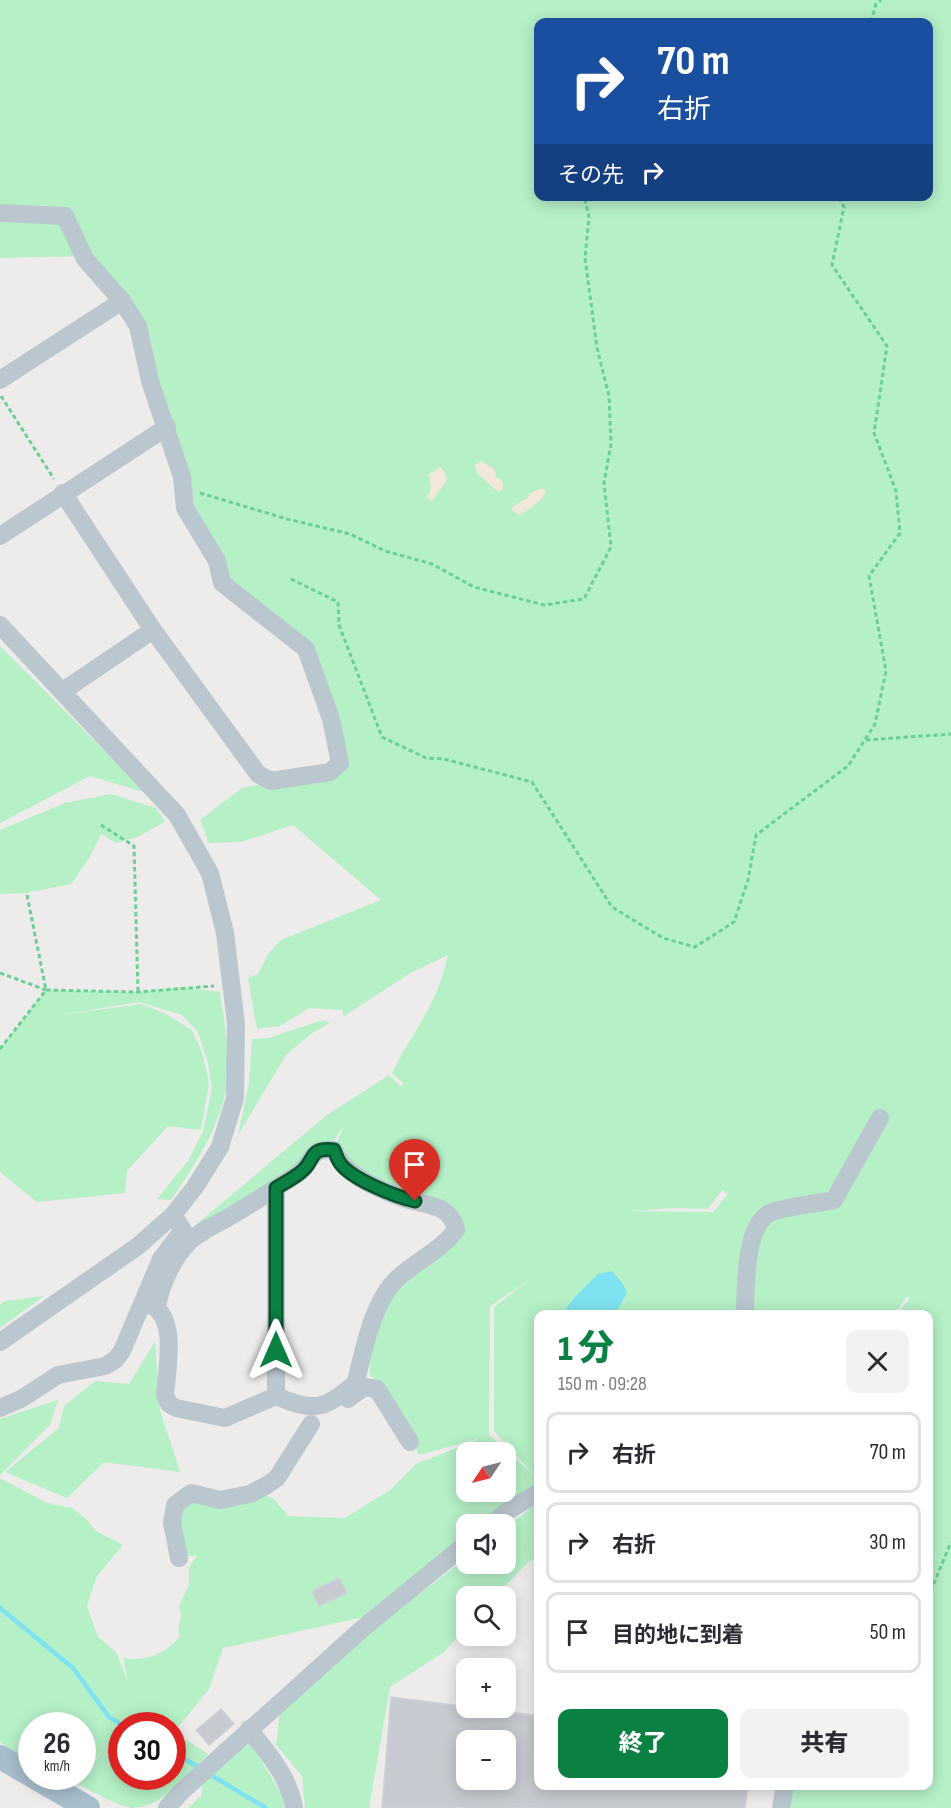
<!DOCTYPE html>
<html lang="ja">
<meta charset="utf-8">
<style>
:root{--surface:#fff;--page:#f2f2f3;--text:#2b2b33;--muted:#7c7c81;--line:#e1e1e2;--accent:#0b8043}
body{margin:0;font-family:"Sofia Sans Condensed","Noto Sans JP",sans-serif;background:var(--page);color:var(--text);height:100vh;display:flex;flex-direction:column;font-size:22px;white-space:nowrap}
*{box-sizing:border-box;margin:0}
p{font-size:20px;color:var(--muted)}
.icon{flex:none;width:33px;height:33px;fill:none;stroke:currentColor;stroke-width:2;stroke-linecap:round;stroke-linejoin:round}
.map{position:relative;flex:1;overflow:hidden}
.side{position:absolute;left:534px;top:1310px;width:399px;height:480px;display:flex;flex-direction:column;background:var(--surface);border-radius:12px;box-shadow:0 3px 15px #0003}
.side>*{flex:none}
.hud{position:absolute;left:534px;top:18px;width:399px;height:183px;border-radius:12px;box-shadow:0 3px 15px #0003;background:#1a4fa0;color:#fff;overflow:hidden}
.needle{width:39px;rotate:235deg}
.buttons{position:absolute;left:456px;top:1442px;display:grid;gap:12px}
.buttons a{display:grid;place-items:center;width:60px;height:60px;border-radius:12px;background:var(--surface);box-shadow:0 3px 15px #0003;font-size:30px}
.speed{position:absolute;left:18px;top:1712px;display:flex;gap:12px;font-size:30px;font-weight:700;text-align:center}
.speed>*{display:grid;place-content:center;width:78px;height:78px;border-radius:50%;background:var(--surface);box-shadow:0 3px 15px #0003;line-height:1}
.speed small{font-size:15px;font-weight:400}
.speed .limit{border:9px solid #d22;background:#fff;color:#111}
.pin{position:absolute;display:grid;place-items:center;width:51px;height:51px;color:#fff;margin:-62px -26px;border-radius:50% 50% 50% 0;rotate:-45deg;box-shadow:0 0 6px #0007}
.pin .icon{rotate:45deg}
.me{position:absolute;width:66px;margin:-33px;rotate:0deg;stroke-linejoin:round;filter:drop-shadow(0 0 4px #0008)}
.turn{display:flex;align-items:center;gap:21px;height:126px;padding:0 24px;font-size:27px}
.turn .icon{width:78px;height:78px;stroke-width:2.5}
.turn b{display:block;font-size:42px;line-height:51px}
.then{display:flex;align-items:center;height:57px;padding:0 24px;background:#0003;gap:12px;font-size:22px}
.round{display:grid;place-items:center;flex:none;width:63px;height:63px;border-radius:12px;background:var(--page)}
.head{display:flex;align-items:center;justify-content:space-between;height:102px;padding:0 24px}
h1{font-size:36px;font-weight:800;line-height:45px;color:var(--accent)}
.button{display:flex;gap:12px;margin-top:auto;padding:12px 24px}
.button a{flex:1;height:69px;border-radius:12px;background:var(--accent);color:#fff;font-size:24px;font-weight:800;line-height:69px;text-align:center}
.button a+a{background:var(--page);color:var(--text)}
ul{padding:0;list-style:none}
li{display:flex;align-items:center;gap:18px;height:81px;margin:0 12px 9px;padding:0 12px;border:3px solid var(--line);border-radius:12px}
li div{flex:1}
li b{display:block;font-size:22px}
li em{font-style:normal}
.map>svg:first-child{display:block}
</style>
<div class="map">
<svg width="951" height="1808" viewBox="0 0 951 1808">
<rect width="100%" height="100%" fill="#eeebeb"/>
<g fill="#b5f0c7" fill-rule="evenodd">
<path d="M0 0H951V1808H782L785 1785H928V1314H897L910 1298 907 1296 895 1314H538V1487L493 1524H466V1544L382 1613 223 1648 209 1689 174 1732 208 1754C188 1775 163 1808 131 1808 113 1804 93 1791 75 1783L108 1746 83 1771 82 1725H32L31 1763 0 1742V1478L47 1503 72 1508 87 1520 96 1531 123 1545 97 1576 87 1606 98 1637 116 1652 128 1682 123 1658C142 1663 170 1653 180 1635L178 1632 181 1615 179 1606 189 1585V1567L197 1556H184L175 1505 255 1491 274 1499 288 1516 345 1518 390 1490 416 1464 481 1438 419 1455 393 1399 370 1375V1348L396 1285 441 1255 450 1216 339 1162 337 1142 344 1125 331 1145 301 1172 192 1228 327 1115 389 1075 400 1086 404 1084 392 1073C414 1029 437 1006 448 955L409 974 344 1016 342 1010 309 1008 280 1026 257 1029 248 978 258 974 269 953 281 940 381 900 293 825 241 842 209 843 200 820 242 788 342 768 306 649 227 583 189 507 140 321 87 256 0 258ZM538 22H928V196H538ZM722 1190 728 1194 713 1212 632 1211 673 1208 708 1209ZM529 1280 494 1307V1431L535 1476 489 1435 490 1306ZM466 1452H506V1491H466ZM122 1725H172V1776H122Z"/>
<path d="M0 646 147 793 90 776 0 823Z"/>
<path d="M111 794 156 808 165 822 137 837 116 843 101 834 90 857 71 884 26 893 0 894V830L65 803Z"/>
<path d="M181 987 220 992C224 1021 231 1055 227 1084 220 1127 195 1165 171 1200L157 1199 188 1161 203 1131 212 1089 208 1063 198 1032 182 1015 139 1002 60 1015 141 1004 166 1014 192 1030 203 1055 209 1083 201 1130 168 1126 127 1171 125 1193 37 1202 0 1172V1049L46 990 138 992Z"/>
<path d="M323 1020 330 1023 312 1033 286 1055 238 1135 249 1083 252 1039 268 1038Z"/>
<path d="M44 1296 0 1328V1305L5 1301Z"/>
<path d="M155 1342 160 1410 180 1472 104 1462 67 1498 5 1472 59 1428 64 1406 95 1381 129 1384Z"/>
<path d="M58 1400 50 1425 0 1475V1419Z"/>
<path d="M538 1502V1557L528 1562 496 1596H466V1627L444 1652 390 1687 369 1808H305L302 1776 276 1745 280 1713 356 1643 466 1558V1563H506V1528Z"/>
<path d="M250 1742 282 1795 284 1808H188L201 1796 203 1778Z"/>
</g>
<g fill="#f2e8d9">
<path d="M481 461 494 469 496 474 495 478H499L503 483V489L498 492 477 473 475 465Z"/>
<path d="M439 467 444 471 447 480 432 501 426 497C433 492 431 483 428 475Z"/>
<path d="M543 488 546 492C541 502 528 510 519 515L511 509 515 505 528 498 530 493Z"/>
</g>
<path fill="#7fe2f0" d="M612 1271 623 1284 627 1293 615 1314H562L575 1297 598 1274Z"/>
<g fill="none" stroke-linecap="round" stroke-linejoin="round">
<g stroke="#7fe2f0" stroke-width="4.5">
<path d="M0 1608 73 1668 109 1717 122 1725"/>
<path d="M172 1752 200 1768"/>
<path d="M209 1774 266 1808"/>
</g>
</g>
<g fill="#c7cbd1" stroke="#ced2d8" stroke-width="1.5" fill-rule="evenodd">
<path d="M339 1578 347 1593 319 1606 312 1591Z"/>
<path d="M391 1697 538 1716V1785H748L745 1808H382ZM466 1740H506V1779H466Z"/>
<path d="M221 1709 234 1724 209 1745 196 1730Z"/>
</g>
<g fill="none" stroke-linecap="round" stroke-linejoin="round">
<g stroke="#6bd096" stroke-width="3" stroke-dasharray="4.5 3" stroke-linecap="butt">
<path d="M871 22 876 4 881 0"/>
<path d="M1 396 54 479"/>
<path d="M200 493 287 519 350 534 385 551 432 564 474 587 544 605 584 599 611 547 604 483 611 444 609 396 597 348 585 258 589 217 584 196"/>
<path d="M291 579 338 602 339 625 382 737 426 758 444 759 532 782 612 907 663 938 695 947 734 922 748 880 756 835 848 766 875 724 886 671 869 576 900 533 896 491 874 433 887 346 832 265 844 207 838 196"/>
<path d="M866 740 951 734"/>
<path d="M101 825 134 846 138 992"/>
<path d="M27 895 46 990"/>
<path d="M0 973 46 990"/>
<path d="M0 1049 46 990 138 992 214 986"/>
<path d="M928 1598 951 1542"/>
</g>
<g stroke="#bbc7cf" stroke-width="18">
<path d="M0 213 65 216 85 259 122 301 138 326 150 381 182 477 185 508 217 561 222 583 306 649 331 719 340 763 330 772 271 781 258 774 153 630 63 493"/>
<path d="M0 380 122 301"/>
<path d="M0 536 167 427"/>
<path d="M0 625 177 815 210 873 225 933 236 1023 235 1098 220 1147 195 1187 173 1215 138 1246 0 1342"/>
<path d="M63 691 153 630"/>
<path d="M276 1188V1396C315 1413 324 1409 356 1383"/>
<path d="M147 1304C179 1312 167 1369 165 1395L169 1404 176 1408 225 1418 276 1396"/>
<path d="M157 1306C161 1285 172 1260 187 1244 199 1231 214 1226 229 1217 252 1204 274 1189 296 1175 314 1164 307 1147 334 1150 344 1175 375 1187 400 1197 421 1206 450 1201 456 1230 440 1251 420 1259 400 1276 371 1300 362 1359 353 1394"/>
<path d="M745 1314C746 1290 744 1225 770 1213 784 1206 817 1204 834 1200L880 1118"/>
<path d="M348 1399 364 1387 377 1389 410 1442"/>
<path d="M0 1408 21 1399 58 1375 105 1366 115 1360 122 1351 161 1259 183 1230 173 1215"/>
<path d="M492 1524 509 1510 538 1493"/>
<path d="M179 1558 172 1523 175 1505 191 1493 220 1500 250 1494 267 1485 277 1478 311 1424"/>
<path d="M249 1729C268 1754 289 1776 294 1808"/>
<path d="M167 1808 181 1792 362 1629 466 1544"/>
<path d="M781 1808 785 1785"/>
</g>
<path stroke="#a8becd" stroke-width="24" d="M0 1757 88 1808"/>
</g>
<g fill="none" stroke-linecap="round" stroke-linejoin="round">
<defs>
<path id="route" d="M276 1350V1188C284 1183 294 1178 301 1172 316 1161 307 1147 334 1150 336 1154 337 1159 340 1163 351 1179 396 1197 415 1201"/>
</defs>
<use href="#route" stroke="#07532c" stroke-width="15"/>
<use href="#route" stroke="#0b8043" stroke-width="10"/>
</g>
</svg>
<div class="buttons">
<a><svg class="needle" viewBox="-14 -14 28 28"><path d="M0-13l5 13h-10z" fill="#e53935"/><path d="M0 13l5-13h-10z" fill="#7c7c81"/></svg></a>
<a><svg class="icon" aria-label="sound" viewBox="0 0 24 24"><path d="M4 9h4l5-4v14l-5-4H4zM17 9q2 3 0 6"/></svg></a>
<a><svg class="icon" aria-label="search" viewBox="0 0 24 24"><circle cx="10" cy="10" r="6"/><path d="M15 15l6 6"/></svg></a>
<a>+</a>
<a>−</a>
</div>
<div class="speed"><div>26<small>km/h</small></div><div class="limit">30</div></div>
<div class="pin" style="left:415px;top:1201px;background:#d93025"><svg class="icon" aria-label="arrive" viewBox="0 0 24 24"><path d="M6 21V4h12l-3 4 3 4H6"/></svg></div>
<svg class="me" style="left:276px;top:1350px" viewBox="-20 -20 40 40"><path d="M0-17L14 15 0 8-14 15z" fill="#0b8043" stroke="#fff" stroke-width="4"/></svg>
<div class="hud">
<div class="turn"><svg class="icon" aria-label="right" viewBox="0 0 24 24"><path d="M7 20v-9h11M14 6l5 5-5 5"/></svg><div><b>70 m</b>右折</div></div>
<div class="then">その先<svg class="icon" aria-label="right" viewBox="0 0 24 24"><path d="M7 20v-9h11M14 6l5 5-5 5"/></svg></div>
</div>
<section class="side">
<div class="head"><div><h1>1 分</h1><p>150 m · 09:28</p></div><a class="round"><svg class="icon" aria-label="close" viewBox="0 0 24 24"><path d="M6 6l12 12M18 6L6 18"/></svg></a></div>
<ul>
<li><svg class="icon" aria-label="right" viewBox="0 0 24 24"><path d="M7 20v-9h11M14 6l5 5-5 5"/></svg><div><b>右折</b></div><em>70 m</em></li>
<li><svg class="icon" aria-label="right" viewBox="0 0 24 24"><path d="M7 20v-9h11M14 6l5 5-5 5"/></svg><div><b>右折</b></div><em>30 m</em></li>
<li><svg class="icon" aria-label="arrive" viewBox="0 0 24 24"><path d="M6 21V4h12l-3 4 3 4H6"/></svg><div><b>目的地に到着</b></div><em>50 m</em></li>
</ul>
<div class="button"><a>終了</a><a>共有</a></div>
</section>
</div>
